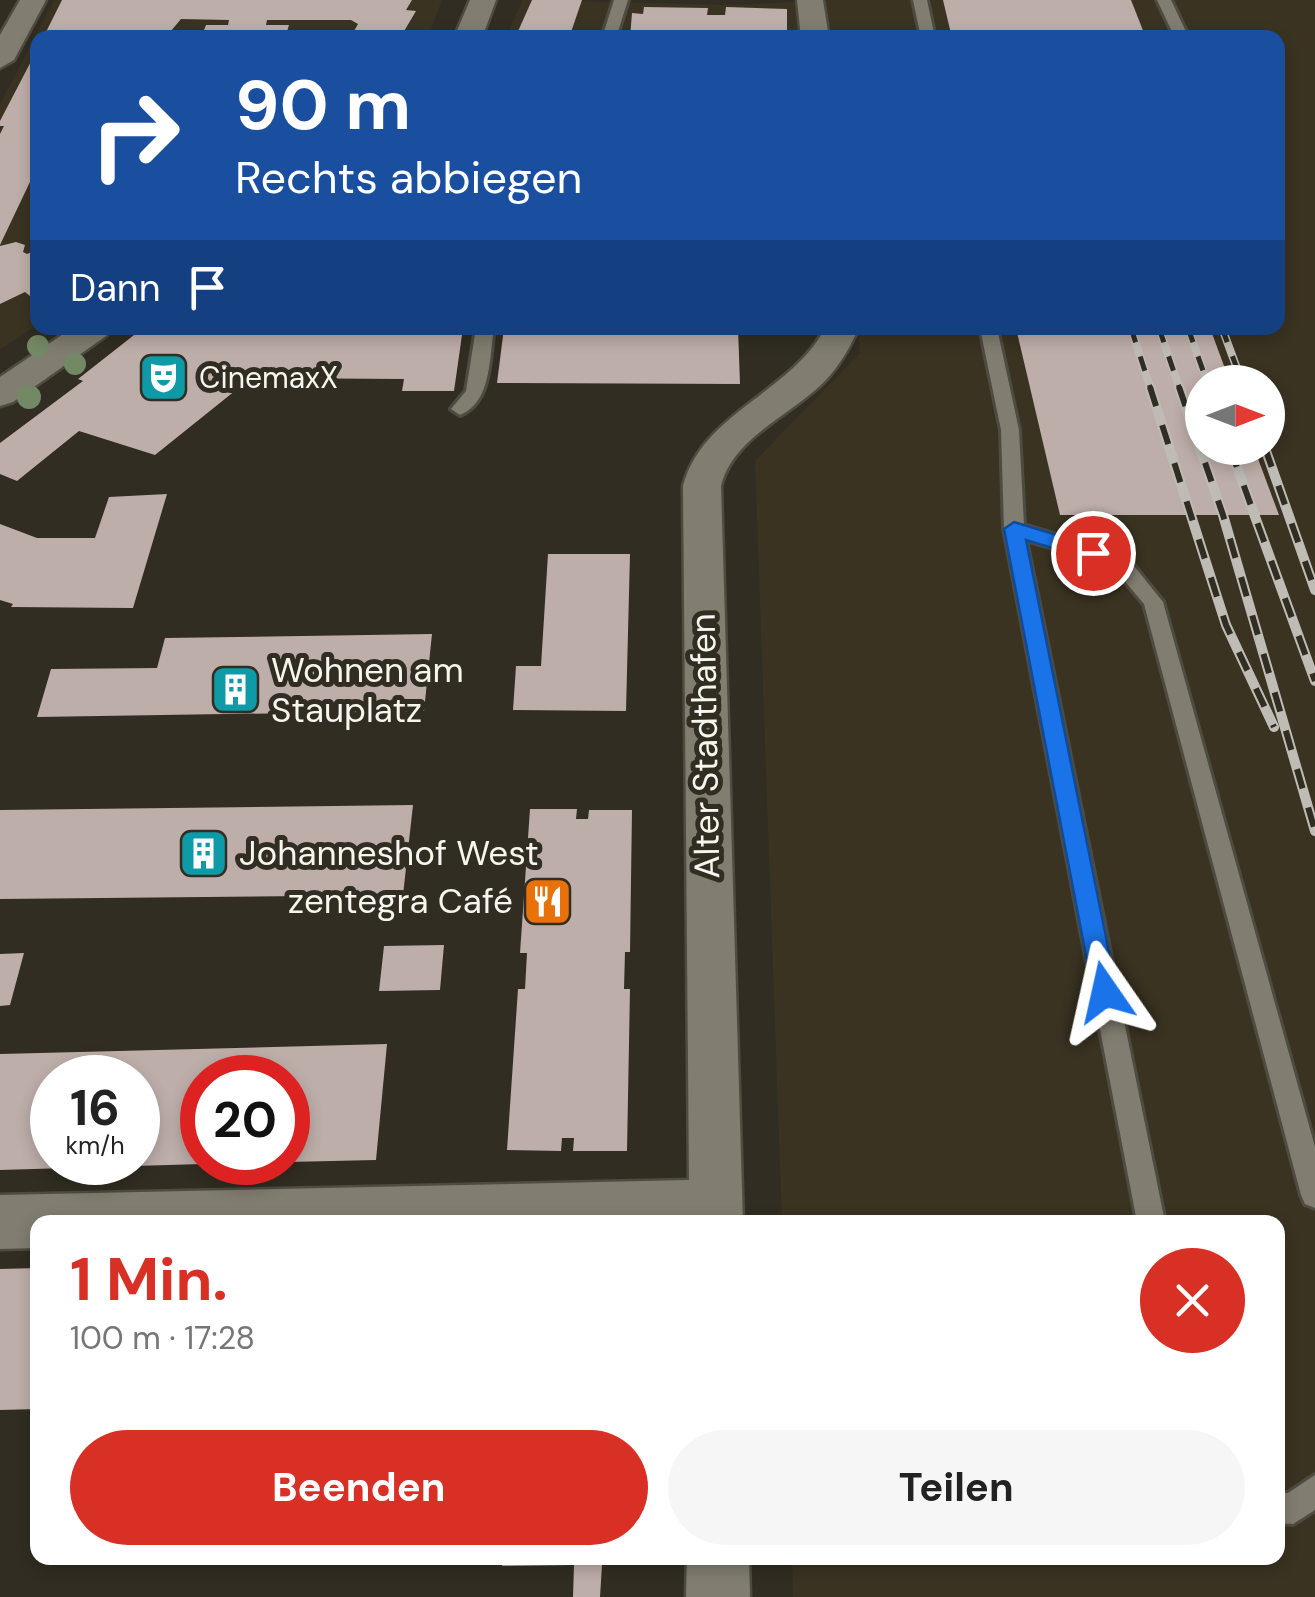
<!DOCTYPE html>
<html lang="de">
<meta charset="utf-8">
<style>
:root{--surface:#fff;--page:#f6f6f6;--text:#222;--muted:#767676;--accent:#d93025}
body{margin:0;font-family:"DM Sans",sans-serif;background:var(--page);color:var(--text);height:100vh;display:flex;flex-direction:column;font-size:38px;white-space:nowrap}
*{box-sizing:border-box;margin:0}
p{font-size:32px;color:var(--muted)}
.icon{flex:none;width:55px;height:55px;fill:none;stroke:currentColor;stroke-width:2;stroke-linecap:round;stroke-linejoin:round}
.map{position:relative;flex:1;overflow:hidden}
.sheet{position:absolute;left:30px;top:1215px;width:1255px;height:350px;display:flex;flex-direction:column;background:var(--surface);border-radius:20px;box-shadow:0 5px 15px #0003}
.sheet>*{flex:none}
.guide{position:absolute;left:30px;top:30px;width:1255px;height:305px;border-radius:20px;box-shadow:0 5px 15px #0003;background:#1a4fa0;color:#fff;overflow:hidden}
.needle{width:65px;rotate:90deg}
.tools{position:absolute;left:1185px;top:365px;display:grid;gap:20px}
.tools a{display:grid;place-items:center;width:100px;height:100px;border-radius:50%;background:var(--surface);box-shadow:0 5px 15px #0003;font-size:50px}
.speed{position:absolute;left:30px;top:1055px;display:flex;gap:20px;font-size:50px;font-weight:700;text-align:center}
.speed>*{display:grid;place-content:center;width:130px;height:130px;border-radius:50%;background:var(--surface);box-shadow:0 5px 15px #0003;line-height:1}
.speed small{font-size:25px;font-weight:400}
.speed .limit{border:15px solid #d22;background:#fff;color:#111}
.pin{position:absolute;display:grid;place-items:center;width:85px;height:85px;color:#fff;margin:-42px;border:5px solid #fff;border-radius:50%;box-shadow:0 2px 10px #0007}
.me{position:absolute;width:110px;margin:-55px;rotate:349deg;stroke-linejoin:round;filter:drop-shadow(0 0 8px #0008)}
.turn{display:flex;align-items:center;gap:35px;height:210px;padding:0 40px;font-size:45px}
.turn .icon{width:130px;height:130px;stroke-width:2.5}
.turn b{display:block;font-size:70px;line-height:85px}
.then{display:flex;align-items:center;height:95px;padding:0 40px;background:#0003;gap:20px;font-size:38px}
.round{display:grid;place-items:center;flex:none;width:105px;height:105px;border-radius:52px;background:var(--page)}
.headline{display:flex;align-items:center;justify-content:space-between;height:170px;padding:0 40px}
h1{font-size:60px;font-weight:700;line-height:75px;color:var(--accent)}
.action{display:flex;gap:20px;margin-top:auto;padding:20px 40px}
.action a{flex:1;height:115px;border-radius:60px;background:var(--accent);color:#fff;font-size:40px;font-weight:700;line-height:115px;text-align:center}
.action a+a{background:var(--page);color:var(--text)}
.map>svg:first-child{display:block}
</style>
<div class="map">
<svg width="1315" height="1597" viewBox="0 0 1315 1597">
<rect width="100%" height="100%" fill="#312d22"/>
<g fill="#3a3322" fill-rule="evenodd">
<path d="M54 0H442L428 37 38 38 37 325 0 350V104Z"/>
<path d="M523 0 734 5 827 0H1315V1597H793L792 1558H1278V1222H782L755 461 860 353 857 328H1278V38H505ZM1202 382H1268V448H1202Z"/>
</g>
<g fill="#beaea9" fill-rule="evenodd">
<path d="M62 0H412L406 10 416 11 400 38H350L358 24 351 20H267L266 25H289L285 38H201L206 25H228L229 20 181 19 165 38H43Z"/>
<path d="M532 0H582L569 38H515Z"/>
<path d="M943 0H1131L1146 38H952Z"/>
<path d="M644 7 708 8 707 15H725L726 7 787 9V38H725V34L708 33V38H630L632 13 643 14Z"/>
<path d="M38 48V165L0 245V134L4 126H0V121Z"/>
<path d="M16 242 25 245 23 252 27 254 38 249V293L30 296 25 292 0 304V246Z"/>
<path d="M143 328H463L454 391H402L404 379 251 378 155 455 79 431 17 481 0 474V443L83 381 78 379Z"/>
<path d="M504 328H738L740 384 497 383Z"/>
<path d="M1016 328H1210L1230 382H1202V448H1254L1279 515H1060Z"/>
<path d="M167 494 133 608 11 607 13 604 0 600V524L37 538H95L109 497Z"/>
<path d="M548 554H630L626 711 513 710 516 666H541Z"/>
<path d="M432 634 424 711 37 717 51 669 157 668 165 638Z"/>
<path d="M413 805 403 895 0 899V810Z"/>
<path d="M530 809H577L576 819H588L589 810H632L630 952H625L624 989H630L627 1151H573L574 1138H562L561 1151 507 1150 518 989H525L527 953H520Z"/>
<path d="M444 945 440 990 379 991 384 946Z"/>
<path d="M24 953 10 1005 0 1006V954Z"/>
<path d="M387 1044 376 1160 288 1162V1078H202V1164L0 1170V1054ZM52 1078H138V1162H52Z"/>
<path d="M38 1268V1409L0 1410V1269Z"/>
<path d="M502 1558H610V1564L602 1565 600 1597H573L574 1565 502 1566Z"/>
</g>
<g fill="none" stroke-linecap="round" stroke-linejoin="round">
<defs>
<g id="lane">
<path d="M614 0H628L616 38H602Z"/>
<path d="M913 0H927L935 38H921Z"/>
<path d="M1157 0H1171L1189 38H1175Z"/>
<path d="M476 328H494C489 357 492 402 460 415L451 409 466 391Z"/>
<path d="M980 328H997L1019 430 1024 525 1126 556 1163 602 1315 1147V1208L1305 1204 1301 1195 1144 604 1112 566 1026 540 1165 1222H1137L1004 529 1001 430Z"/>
<path d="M1315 1475V1510L1293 1524 1278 1523V1493H1288Z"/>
</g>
<g id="street">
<path d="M20 0H46L14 60 0 68V35Z"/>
<path d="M470 0H496L482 38H454Z"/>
<path d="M797 0H823L829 38H801Z"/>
<path d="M72 328H111L106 336 13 402 0 406V377Z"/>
<path d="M825 328H859C850 347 840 365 825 381 792 415 733 437 721 486L743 1222H38V1248L0 1249V1195L689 1180 683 486C702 413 792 392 825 328Z"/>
<path d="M687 1558H749L750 1597H686Z"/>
</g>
</defs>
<use href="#lane" stroke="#4e4b41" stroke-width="6"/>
<use href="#street" stroke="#4e4b41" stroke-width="5"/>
<use href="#lane" fill="#817d70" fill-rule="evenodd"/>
<use href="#street" fill="#817d70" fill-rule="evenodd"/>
<defs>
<g id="rail-far1">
<path d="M1131 328 1151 390"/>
<path d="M1159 328 1180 390"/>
<path d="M1188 328 1207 382"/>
<path d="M1222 328 1242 382"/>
</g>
<g id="rail">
<path d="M1150 387 1226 625 1274 727"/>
<path d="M1179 387 1223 515 1315 831"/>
<path d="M1230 448 1315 681"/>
<path d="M1265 448 1315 590"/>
</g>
</defs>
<use href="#rail-far1" stroke="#bebcb4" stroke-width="8"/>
<use href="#rail" stroke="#bebcb4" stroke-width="10"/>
<use href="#rail-far1" stroke="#312d22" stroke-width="5" stroke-dasharray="15" stroke-linecap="butt"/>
<use href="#rail" stroke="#312d22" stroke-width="6" stroke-dasharray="20" stroke-linecap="butt"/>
</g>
<g fill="#738865">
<circle cx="38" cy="346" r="11"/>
<circle cx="75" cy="364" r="11"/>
<circle cx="29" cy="397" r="12"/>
</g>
<path fill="#1a73e8" stroke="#114b97" stroke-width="2.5" d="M1014 522 1100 548 1103 553 1093 560 1026 540 1117 992 1114 999 1105 1003 1096 999 1093 992 1004 529Z"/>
<defs>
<symbol id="theatre-square" viewBox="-11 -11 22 22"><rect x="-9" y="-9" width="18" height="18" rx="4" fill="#0f9aa8" stroke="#312d22"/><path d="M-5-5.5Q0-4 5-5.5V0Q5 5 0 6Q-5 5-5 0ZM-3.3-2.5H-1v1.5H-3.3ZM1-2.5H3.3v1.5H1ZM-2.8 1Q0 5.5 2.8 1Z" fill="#fff"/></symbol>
<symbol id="building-square" viewBox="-11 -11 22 22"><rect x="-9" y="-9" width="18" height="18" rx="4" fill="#0f9aa8" stroke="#312d22"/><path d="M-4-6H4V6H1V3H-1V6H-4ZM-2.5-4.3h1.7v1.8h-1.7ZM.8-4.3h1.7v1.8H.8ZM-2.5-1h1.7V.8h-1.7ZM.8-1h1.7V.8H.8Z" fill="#fff"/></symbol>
<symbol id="restaurant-square" viewBox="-11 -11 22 22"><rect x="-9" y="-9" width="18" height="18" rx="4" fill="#e8710a" stroke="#312d22"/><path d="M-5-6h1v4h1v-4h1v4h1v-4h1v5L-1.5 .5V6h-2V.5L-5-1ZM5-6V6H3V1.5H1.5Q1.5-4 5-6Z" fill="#fff"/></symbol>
</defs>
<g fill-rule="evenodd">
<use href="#theatre-square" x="136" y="350" width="55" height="55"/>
<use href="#building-square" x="208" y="662" width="55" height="55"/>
<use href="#building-square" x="176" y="826" width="55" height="55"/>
<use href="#restaurant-square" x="520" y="874" width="55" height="55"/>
</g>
<g text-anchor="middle" stroke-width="10" stroke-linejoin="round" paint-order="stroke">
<g font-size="30" fill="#f7f5ee" stroke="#312d22" text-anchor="start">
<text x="199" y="388">CinemaxX</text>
</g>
<g font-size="35" fill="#f7f5ee" stroke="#312d22" text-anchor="start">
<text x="271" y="682">Wohnen am<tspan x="271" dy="40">Stauplatz</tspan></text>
<text x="239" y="865">Johanneshof West</text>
<text x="513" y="913" text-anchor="end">zentegra Café</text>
</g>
<g font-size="35" fill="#f7f5ee" stroke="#312d22">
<text transform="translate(705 746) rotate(-91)" y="12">Alter Stadthafen</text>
</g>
</g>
</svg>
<div class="tools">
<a><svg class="needle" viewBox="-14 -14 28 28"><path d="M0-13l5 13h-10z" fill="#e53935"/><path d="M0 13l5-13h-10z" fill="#767676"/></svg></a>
</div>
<div class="speed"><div>16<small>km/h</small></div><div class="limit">20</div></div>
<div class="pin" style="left:1093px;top:553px;background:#d93025"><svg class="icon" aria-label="arrive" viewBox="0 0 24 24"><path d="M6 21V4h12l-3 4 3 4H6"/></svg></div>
<svg class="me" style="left:1105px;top:992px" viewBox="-20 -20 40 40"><path d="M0-17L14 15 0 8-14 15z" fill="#1a73e8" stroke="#fff" stroke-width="4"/></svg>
<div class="guide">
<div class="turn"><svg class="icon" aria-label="right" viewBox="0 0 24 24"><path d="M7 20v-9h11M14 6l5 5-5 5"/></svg><div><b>90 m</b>Rechts abbiegen</div></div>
<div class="then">Dann<svg class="icon" aria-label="arrive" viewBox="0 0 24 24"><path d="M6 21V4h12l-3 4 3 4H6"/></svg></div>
</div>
<section class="sheet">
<div class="headline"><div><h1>1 Min.</h1><p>100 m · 17:28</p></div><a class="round" style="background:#d93025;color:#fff"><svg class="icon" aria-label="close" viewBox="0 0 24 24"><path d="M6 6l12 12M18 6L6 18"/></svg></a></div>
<div class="action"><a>Beenden</a><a>Teilen</a></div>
</section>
</div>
